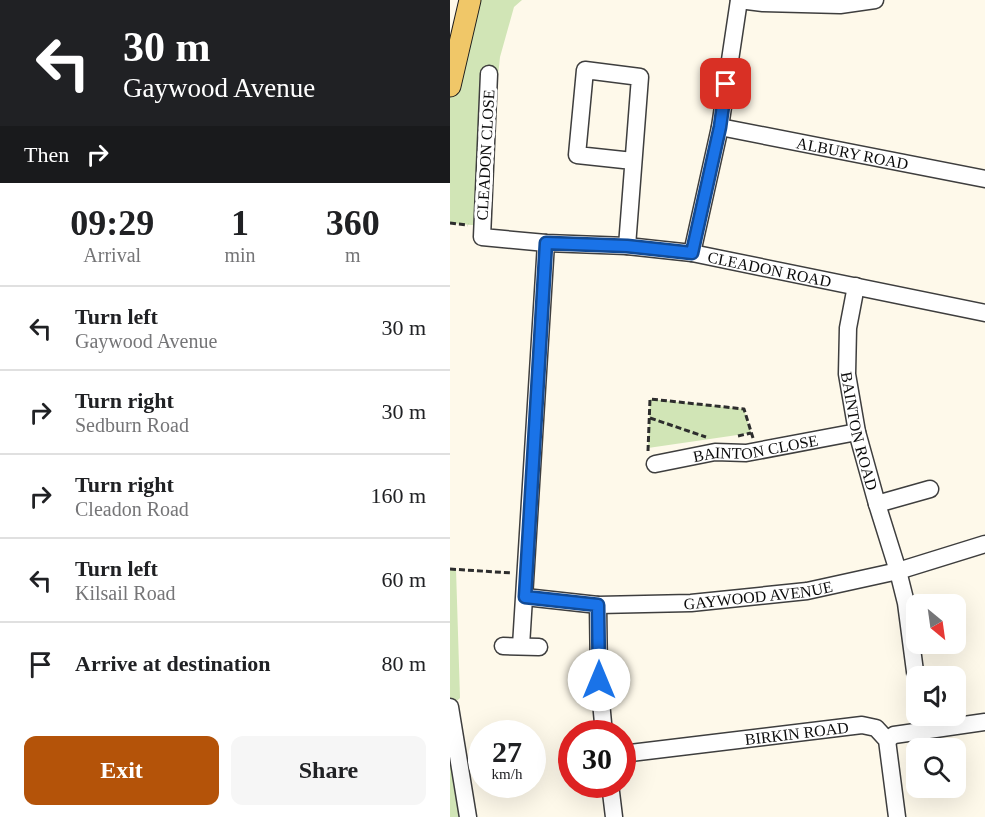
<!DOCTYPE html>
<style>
:root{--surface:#fff;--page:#f6f6f6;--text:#202124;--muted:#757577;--line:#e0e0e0;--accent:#b45309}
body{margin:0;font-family:"Times New Roman",serif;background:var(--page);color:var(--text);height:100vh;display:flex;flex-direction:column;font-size:22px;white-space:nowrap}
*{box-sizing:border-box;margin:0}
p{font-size:20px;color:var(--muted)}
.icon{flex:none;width:33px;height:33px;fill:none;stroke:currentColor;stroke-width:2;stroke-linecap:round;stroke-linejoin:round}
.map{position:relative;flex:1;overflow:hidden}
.sheet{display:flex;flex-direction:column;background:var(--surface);width:450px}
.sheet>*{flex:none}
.banner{background:#202124;color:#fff;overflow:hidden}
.needle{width:39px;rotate:151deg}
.buttons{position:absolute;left:456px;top:594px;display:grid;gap:12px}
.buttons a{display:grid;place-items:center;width:60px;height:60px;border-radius:12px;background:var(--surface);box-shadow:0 6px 24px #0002;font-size:30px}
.speed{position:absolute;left:18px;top:720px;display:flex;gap:12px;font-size:30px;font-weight:700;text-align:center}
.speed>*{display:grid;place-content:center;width:78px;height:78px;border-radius:50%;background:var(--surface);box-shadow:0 6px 24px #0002;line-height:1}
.speed small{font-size:15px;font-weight:400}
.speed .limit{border:9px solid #d22;background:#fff;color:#111}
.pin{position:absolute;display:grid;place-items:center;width:51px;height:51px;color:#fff;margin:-26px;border-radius:12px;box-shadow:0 3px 9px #0006}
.me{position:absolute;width:66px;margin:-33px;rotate:0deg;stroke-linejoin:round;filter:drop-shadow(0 0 4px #0008)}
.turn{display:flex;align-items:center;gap:21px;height:126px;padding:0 24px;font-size:27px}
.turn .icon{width:78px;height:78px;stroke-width:2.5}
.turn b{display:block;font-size:42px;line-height:51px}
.then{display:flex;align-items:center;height:57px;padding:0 24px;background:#0003;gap:12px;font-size:22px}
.eta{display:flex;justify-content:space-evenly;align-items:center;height:102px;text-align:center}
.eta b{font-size:36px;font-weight:600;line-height:42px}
.button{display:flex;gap:12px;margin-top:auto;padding:12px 24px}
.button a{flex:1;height:69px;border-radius:12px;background:var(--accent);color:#fff;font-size:24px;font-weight:600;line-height:69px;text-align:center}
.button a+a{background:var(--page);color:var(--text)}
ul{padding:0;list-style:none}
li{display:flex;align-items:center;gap:18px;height:84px;padding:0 24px;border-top:2px solid var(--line)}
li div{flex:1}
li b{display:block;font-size:22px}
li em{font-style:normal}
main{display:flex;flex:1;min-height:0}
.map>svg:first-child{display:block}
</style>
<main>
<section class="sheet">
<div class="banner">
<div class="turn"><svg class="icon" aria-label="left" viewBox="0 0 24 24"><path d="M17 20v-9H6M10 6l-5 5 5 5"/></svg><div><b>30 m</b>Gaywood Avenue</div></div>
<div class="then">Then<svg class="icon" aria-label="right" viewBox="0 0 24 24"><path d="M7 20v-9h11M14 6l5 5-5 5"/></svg></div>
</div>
<div class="eta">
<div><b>09:29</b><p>Arrival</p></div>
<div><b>1</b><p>min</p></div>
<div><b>360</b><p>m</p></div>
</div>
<ul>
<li><svg class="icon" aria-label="left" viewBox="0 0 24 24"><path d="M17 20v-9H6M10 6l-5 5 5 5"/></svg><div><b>Turn left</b><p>Gaywood Avenue</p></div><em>30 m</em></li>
<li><svg class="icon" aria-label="right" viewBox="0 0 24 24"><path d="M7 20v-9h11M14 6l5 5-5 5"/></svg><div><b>Turn right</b><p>Sedburn Road</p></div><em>30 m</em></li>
<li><svg class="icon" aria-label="right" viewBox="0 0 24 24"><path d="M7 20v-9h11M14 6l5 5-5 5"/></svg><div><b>Turn right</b><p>Cleadon Road</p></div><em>160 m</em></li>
<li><svg class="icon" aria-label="left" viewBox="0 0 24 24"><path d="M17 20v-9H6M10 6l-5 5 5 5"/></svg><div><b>Turn left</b><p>Kilsail Road</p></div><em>60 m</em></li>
<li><svg class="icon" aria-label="arrive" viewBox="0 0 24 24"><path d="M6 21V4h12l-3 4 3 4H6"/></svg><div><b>Arrive at destination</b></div><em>80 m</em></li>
</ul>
<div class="button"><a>Exit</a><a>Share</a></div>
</section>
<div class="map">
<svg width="535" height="817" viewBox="0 0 535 817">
<rect width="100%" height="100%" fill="#fef9ea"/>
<g fill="#d1e5b6">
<path d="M20 0H72L64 7 50 57 32 226 0 223V86Z"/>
<path d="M200 399 294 409 301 433 198 448Z"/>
<path d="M0 569H6L10 698 0 707 18 817H0Z"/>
</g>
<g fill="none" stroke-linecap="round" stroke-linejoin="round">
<defs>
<g id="minor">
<path d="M289 0 313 3 390 5 425 0"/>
<path id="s1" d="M39 74 32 237 96 243 177 246 242 253 535 313"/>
<path id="s2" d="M270 127 535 179"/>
<path d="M177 246 190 77 135 70 127 155 183 161"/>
<path d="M242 253 270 127 289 0"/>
<path id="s3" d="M406 286 398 328 397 374 407 432 427 504 448 571 456 603 466 679"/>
<path id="s4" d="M205 464 265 452 296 453 407 432"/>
<path d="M427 504 480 489"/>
<path id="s5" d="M75 597 148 605 241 603 357 591 448 571 535 544"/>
<path d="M148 605 149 680 154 734"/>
<path d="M53 646 89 647"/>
<path d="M71 646 96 243"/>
<path d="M0 707 18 817"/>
<path d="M437 740 444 735 535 722"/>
<path id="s6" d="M172 754 412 725 426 728 437 740 447 817"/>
<path d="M160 784 164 817"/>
</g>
<path id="major" d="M0 86 20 0"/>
</defs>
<use href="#minor" stroke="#3e3e3e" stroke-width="19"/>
<use href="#major" stroke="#1c1c1c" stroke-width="23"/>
<g stroke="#2d2d2d" stroke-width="3" stroke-dasharray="6 3" stroke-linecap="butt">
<path d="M0 223 18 225"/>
<path d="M200 418 256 437"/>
<path d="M288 436 301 433"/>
<path d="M198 451 200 399 294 409 303 438"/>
<path d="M0 569 62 573"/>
</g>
<use href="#minor" stroke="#fff" stroke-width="16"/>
<use href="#major" stroke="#f0c768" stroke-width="21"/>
</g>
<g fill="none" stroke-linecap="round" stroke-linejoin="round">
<defs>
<path id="route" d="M149 680 148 605 75 597 96 243 177 246 242 253 270 127 276 84"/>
</defs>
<use href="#route" stroke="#114b97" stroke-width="15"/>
<use href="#route" stroke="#1a73e8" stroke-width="10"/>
</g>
<g text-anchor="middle" stroke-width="6" stroke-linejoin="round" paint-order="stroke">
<g font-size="16" fill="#0b0b0b" stroke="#fff">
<text dy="6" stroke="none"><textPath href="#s2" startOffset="135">ALBURY ROAD</textPath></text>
<text transform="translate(35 155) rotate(-87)" y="6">CLEADON CLOSE</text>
<text dy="6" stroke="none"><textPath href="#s1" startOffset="453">CLEADON ROAD</textPath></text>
<text dy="6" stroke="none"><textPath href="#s3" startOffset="147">BAINTON ROAD</textPath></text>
<text dy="6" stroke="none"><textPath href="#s4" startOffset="102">BAINTON CLOSE</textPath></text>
<text dy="6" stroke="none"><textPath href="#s5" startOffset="234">GAYWOOD AVENUE</textPath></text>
<text dy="6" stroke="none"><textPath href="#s6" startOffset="176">BIRKIN ROAD</textPath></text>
</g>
</g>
</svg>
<div class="buttons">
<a><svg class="needle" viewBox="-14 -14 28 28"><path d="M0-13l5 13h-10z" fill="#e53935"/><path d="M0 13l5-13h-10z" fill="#757577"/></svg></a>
<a><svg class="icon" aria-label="sound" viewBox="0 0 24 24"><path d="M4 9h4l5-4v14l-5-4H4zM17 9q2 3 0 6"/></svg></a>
<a><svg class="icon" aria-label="search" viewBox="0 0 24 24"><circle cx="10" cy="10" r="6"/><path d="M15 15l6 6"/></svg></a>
</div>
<div class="speed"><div>27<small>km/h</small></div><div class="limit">30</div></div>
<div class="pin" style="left:276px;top:84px;background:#d93025"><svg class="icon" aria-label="arrive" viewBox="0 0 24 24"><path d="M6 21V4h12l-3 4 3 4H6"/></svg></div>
<svg class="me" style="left:149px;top:680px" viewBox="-20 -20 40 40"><circle r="19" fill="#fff"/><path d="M0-13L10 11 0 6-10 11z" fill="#1a73e8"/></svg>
</div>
</main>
